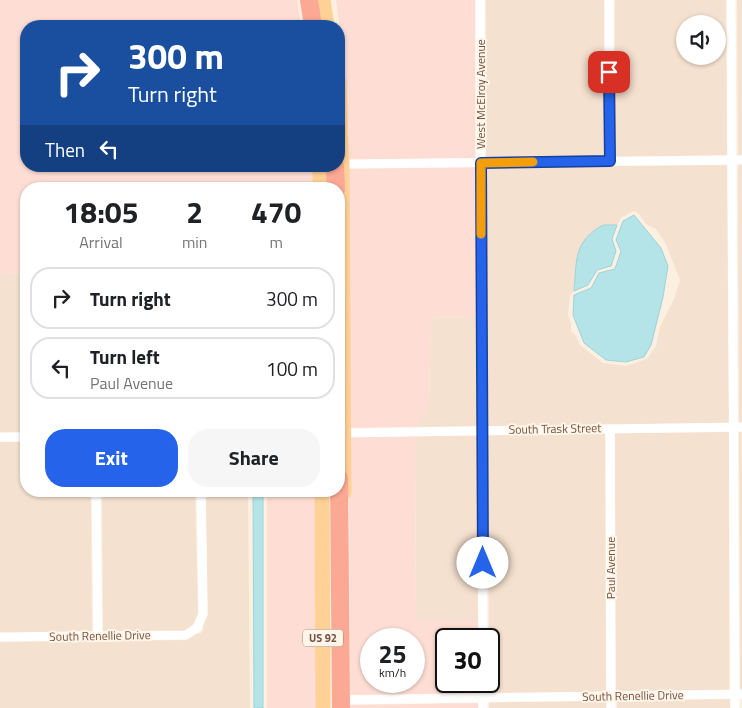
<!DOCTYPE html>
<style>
:root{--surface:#fff;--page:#f6f6f6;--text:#202124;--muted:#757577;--line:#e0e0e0;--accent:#2563eb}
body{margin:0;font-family:"Titillium Web",sans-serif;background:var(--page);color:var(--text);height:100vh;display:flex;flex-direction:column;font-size:19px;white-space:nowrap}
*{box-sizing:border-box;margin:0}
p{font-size:16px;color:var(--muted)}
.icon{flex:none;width:28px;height:28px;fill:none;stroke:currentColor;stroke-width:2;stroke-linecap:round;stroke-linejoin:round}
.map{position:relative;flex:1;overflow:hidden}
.side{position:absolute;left:20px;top:182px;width:325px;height:315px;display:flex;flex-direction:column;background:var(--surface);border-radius:20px;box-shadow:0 1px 4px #0004}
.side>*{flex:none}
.top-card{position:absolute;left:20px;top:20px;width:325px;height:152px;border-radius:20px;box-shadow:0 1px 4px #0004;background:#1a4fa0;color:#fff;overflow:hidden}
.tools{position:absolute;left:676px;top:15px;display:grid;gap:10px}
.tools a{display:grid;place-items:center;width:50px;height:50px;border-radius:50%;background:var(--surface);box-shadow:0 1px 4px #0004;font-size:25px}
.speed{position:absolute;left:360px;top:628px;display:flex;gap:10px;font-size:25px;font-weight:700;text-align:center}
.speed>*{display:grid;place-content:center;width:65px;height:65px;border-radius:50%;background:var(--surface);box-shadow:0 1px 4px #0004;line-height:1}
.speed small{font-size:12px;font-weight:400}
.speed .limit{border:2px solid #111;border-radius:8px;background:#fff;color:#111}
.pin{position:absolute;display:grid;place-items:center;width:42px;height:42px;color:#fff;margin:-21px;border-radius:10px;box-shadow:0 2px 8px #0006}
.me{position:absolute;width:55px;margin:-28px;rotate:0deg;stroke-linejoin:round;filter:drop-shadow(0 0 4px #0008)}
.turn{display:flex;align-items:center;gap:18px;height:105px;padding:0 25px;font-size:22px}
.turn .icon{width:65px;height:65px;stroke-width:2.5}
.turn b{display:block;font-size:35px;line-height:42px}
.then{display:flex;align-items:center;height:48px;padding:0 25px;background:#0003;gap:10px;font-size:19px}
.eta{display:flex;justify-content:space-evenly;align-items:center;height:85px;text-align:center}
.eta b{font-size:30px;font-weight:700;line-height:35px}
.action{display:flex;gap:10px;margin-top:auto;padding:10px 25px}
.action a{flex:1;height:58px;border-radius:20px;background:var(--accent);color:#fff;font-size:20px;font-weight:700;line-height:58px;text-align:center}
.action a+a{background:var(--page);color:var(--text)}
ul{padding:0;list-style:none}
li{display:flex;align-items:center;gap:15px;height:62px;margin:0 10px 8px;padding:0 15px;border:2px solid var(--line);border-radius:20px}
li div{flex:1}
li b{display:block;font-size:19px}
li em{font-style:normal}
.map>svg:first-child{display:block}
</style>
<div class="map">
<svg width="742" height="708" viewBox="0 0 742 708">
<rect width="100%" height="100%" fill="#fdf0e1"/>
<g fill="#f5e1cf" fill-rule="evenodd">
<path d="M486 0H604V157L486 158Z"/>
<path d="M615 0H726L727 155 615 157ZM685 24H718V56H685Z"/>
<path d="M737 0H742V155H738Z"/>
<path d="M738 164H742V422H739Z"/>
<path d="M727 165 729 423 487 426 486 167ZM633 211 638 213 647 225 656 229 665 242 680 280 674 299 660 327 656 346 647 359 626 366 603 363 580 345 576 336 571 331V323L568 315 570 295 574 291 576 272 603 225H617L621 218Z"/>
<path d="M26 273V432L0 433V274Z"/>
<path d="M476 317 477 426 416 427 429 406 431 318Z"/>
<path d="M729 432V690L616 692 615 433Z"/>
<path d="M739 432H742V690H740Z"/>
<path d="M605 433 606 692 489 693 488 435Z"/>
<path d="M477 435 478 621H416L415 436Z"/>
<path d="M0 442H26V491H91L92 631 0 633Z"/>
<path d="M102 491H195L198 614 193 625 184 631H103Z"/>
<path d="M206 491H248L250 708H0V642L186 640 198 633 200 634 204 629 203 627 208 614Z"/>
<path d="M730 699V708H617V701Z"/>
<path d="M606 701V708H489V702Z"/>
</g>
<g fill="#feded4" fill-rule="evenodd">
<path d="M0 0H297L301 26H26V166H313V189H26V273L0 274Z"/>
<path d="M336 0H475V158L349 160V131L342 44Z"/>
<path d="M476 167V317L431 318 429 406 416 427 349 428V169Z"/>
<path d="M415 436 416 620 478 621V639H446V681H478V693L350 695 349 437ZM371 639H414V681H371Z"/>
<path d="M267 491H317L318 708H267Z"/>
<path d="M478 703V708H350V705Z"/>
</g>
<g fill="#b4e4e8" stroke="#9ad4da">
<path d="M634 215 661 248 668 266 663 297 651 345 644 357 626 362 606 360 584 343 573 315 574 295 591 288 599 273 615 269 621 251 616 240 623 221Z"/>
<path d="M603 225H617L612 239 616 251 611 266 597 270 588 285 574 291C577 260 573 242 603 225Z"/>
<path d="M253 491H263V708H254Z"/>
</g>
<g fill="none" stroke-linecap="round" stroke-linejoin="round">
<g stroke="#fff" stroke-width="9">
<path d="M480 0 483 639"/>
<path d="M609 0 610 161"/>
<path d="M731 0 735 708"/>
<path d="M342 164 742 160"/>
<path d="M610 429 611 708"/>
<path d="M339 433 742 427"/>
<path d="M0 437H26"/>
<path d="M96 491 98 636"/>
<path d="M0 637 186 635 197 628 203 614 201 491"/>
<path d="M483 681V708"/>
<path d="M345 700 742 694"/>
</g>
<g stroke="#ffd196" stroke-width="15">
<path d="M323 0 327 26"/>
<path d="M339 82 342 164 344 492"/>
<path d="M320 166V189"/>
<path d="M322 491 323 708"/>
</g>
<g stroke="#fba894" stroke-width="18">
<path d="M309 0 313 26"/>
<path d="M335 166 336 189"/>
<path d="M339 478 341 708"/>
</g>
</g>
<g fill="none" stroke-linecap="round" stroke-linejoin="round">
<defs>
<path id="route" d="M483 563 481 163 610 161 609 72"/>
</defs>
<use href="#route" stroke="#184099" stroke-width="12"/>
<use href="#route" stroke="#2563eb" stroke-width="9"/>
<path stroke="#f59e0b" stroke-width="9" d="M481 234V163L533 162"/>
</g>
<g text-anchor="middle" stroke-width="4" stroke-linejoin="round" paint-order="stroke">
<rect fill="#fff5e8" stroke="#9f8477" stroke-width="1" x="303" y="629.5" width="40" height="17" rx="4"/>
<g font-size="11" font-weight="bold" fill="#765446">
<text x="323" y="642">US 92</text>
</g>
<g font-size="12" fill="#765446" stroke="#fff5e8">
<text transform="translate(481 94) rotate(-90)" y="4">West McElroy Avenue</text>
<text transform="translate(555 429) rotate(-1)" y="4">South Trask Street</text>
<text transform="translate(611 568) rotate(-90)" y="4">Paul Avenue</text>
<text transform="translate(100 636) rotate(-1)" y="4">South Renellie Drive</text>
<text transform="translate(633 696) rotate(-1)" y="4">South Renellie Drive</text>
</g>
</g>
</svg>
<div class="tools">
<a><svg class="icon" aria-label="sound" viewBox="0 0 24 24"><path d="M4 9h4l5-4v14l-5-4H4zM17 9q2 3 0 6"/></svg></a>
</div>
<div class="speed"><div>25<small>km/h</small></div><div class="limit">30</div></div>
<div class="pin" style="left:609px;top:72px;background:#d93025"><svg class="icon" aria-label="arrive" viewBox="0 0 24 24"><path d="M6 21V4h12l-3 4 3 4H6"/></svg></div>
<svg class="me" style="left:483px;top:563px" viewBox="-20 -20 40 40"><circle r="19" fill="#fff"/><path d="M0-13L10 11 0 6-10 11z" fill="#2563eb"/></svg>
<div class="top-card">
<div class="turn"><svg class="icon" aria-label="right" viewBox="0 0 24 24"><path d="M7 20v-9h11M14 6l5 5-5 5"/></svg><div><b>300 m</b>Turn right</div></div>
<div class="then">Then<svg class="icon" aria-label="left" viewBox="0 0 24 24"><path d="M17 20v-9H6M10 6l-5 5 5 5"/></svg></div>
</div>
<section class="side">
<div class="eta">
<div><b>18:05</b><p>Arrival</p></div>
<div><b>2</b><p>min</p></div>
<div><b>470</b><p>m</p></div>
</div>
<ul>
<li><svg class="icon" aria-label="right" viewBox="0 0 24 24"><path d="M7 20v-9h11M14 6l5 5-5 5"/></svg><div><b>Turn right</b></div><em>300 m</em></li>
<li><svg class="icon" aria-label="left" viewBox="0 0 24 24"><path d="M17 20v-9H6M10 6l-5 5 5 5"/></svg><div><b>Turn left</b><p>Paul Avenue</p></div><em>100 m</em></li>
</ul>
<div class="action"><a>Exit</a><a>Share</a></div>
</section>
</div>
